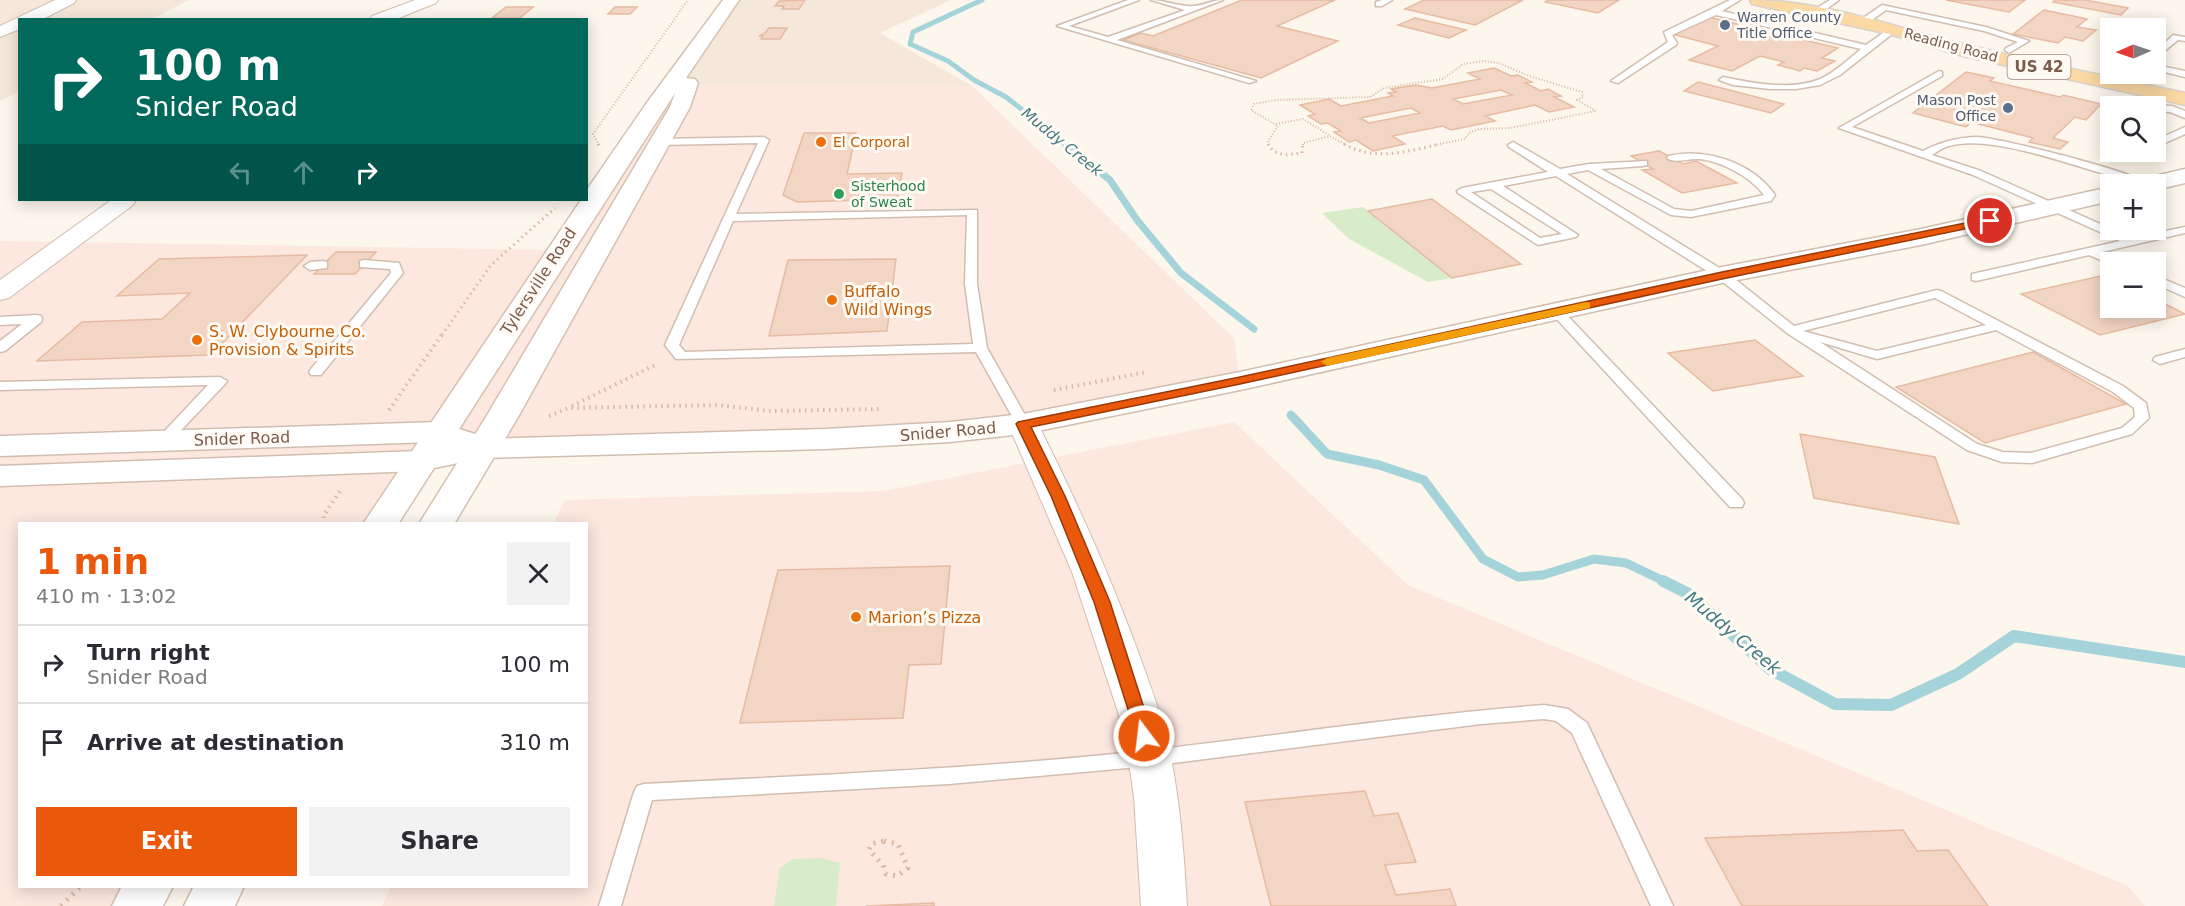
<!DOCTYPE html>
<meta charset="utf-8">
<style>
:root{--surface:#fff;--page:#f2f2f3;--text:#2b2b33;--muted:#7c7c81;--line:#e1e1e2;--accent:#ea580c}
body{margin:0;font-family:"DejaVu Sans",sans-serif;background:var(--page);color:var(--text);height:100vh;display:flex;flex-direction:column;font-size:22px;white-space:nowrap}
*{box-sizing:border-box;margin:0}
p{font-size:20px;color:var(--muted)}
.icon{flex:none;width:33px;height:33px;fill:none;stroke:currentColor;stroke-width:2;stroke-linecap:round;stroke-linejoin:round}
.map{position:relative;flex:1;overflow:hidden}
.drawer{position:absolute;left:18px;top:522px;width:570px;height:366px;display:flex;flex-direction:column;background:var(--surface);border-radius:0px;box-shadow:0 3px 15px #0003}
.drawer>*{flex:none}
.banner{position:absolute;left:18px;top:18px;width:570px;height:183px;border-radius:0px;box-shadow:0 3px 15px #0003;background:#00695c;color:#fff;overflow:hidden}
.needle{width:39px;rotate:268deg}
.tools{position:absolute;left:2100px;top:18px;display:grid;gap:12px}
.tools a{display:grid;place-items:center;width:66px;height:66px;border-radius:0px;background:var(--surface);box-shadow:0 3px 15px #0003;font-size:30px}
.pin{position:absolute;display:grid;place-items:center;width:51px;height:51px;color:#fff;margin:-26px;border:3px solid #fff;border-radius:50%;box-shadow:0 2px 6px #0007}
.me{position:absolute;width:66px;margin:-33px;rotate:345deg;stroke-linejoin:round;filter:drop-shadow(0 0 4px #0008)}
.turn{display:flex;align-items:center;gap:21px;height:126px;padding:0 18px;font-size:27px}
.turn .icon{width:78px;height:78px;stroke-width:2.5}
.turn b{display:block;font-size:42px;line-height:51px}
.lanes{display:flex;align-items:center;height:57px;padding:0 18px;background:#0003;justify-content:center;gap:30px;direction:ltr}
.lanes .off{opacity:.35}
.round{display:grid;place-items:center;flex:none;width:63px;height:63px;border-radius:0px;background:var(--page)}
.head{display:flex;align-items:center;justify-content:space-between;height:102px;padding:0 18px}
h1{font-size:36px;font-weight:600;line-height:45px;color:var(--accent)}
.button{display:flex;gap:12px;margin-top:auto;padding:12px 18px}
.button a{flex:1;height:69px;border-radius:0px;background:var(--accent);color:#fff;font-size:24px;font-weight:600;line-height:69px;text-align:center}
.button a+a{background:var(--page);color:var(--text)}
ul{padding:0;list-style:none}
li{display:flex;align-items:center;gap:18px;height:78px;padding:0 18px;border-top:2px solid var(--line)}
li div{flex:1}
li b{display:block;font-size:22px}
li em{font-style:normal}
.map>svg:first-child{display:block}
</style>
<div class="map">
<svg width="2185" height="906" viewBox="0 0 2185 906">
<rect width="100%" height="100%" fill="#fdf6ec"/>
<g fill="#f5e8da">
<path d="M0 0H189L152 19 20 20 19 91 0 101Z"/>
<path d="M731 0H951L880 33 972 86 678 85Z"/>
</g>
<g fill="#fde8e0">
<path d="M678 85 972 86 1234 338 1240 381 1023 424 448 449Z"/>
<path d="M0 241 559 250 383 523 20 524V886L151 887 138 906H0Z"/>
<path d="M1234 422 1408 585 2128 886 2145 906H382L391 887 586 886V524L554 523 565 500 883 491Z"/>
</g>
<g fill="#d8ecc9">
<path d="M1363 207 1452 278 1428 282 1349 239 1322 213Z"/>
<path d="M822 858 840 863 836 906H774L780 868 793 859Z"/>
</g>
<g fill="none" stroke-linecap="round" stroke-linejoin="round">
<path stroke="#a5d3da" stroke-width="5" d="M982 0 913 32 910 44 948 61 974 80 1006 97 1067 145"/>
<path stroke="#a5d3da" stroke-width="7" d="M1065 144 1110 180 1137 220 1181 273 1254 329"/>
<path stroke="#a5d3da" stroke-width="9" d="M1291 415 1327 454 1379 465 1424 480 1483 559 1518 577 1543 575 1594 559 1626 563 1666 582"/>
<path stroke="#a5d3da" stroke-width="12" d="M1663 581 1689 594 1770 669 1835 704 1891 705 1958 674 2014 636 2185 662"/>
</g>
<g fill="#f3d5c3" stroke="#e6bba3" stroke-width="1.5" fill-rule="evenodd">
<path d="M805 0 799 9H782L784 6H775L779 1Z"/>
<path d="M1242 0H1335L1277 26 1338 41 1261 78 1123 40 1141 33 1153 36Z"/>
<path d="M1424 0H1523L1475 25 1405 9Z"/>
<path d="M1548 0H1619L1598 13 1545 2Z"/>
<path d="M1946 0H2025L2009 12Z"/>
<path d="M2055 0H2085L2128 8 2121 15 2053 2Z"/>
<path d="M506 7H533L520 18H492Z"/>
<path d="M615 7H637L630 14H608Z"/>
<path d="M2044 10 2087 19 2077 27 2096 30 2083 41 2065 37 2058 43 2013 34Z"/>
<path d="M1708 17 1838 48 1822 58 1835 61 1817 71 1804 68 1800 71 1778 65 1784 62 1760 56 1732 71 1689 60 1718 46 1672 34Z"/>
<path d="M1415 18 1466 30 1449 38 1398 25Z"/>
<path d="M769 28H787L780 39H761L763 36H759L765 33Z"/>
<path d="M1494 68 1511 76 1518 75 1532 82 1525 83 1541 91 1548 89 1561 96 1554 97 1574 107 1549 112 1535 105 1485 116 1495 121 1451 130 1443 126 1392 136 1405 144 1373 151 1356 140 1349 142 1334 132 1341 131 1328 123 1321 124 1308 116 1315 114 1300 105 1329 99 1341 106 1393 96 1388 93 1396 92 1391 89 1416 85 1432 88 1480 79 1468 73ZM1501 90 1512 95 1463 104 1453 99ZM1411 108 1420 113 1369 123 1360 118Z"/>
<path d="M1966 72 1994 78 1990 81 2060 97 2063 95 2101 104 2086 120 2075 117 2053 138 2068 142 2060 149 2029 142 2033 138 1971 122 1966 127 1913 113Z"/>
<path d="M1698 82 1784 104 1771 113 1684 91Z"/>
<path d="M804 133H856L847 174 902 173 897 199 797 202 783 195Z"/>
<path d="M1659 151 1683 164 1696 161 1737 183 1682 193 1642 170 1653 169 1631 156Z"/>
<path d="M1432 199 1521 264 1452 278 1368 211Z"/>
<path d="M336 252H376L355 274H314Z"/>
<path d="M307 255 211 355 37 361 82 322 162 319 190 293 117 296 159 259Z"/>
<path d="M896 259 887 331 769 336 788 260Z"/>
<path d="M2105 275 2110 278V308H2156V299L2185 314 2100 335 2021 294Z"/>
<path d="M1755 340 1803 376 1713 391 1668 353Z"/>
<path d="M2033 352 2126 404 1985 443 1896 387Z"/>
<path d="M1800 434 1935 457 1959 524 1814 498Z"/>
<path d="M950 566 941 664 909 665 903 718 740 723 778 570Z"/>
<path d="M1365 791 1374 816 1398 813 1416 862 1385 865 1396 895 1450 889 1456 906H1271L1245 802Z"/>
<path d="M1903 830 1917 851 1948 850 1988 906H1742L1705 838Z"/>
<path d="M934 903V906H866Z"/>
</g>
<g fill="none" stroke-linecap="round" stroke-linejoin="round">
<defs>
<g id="service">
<path d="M1128 0H1139L1069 26 1108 37 1185 10 1151 0C1164 0 1184 8 1194 6 1205 5 1212 0 1223 0L1117 40 1256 81 1249 83 1057 26Z"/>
<path d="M1382 0H1392L1382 6H1376V2Z"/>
<path d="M1730 0H1740L1722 11 1866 45 1890 28 1897 30 1840 75 1820 85 1796 89H1770L1733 85 1719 80 1723 77C1752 83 1792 91 1820 79 1835 72 1848 60 1861 49L1716 15 1672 35 1677 43 1676 45 1618 83 1611 81 1668 42 1664 32Z"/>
<path d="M1830 0H1839L1818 15H1812V11Z"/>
<path d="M1882 5 1986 27 2029 41 2009 53 2005 50 2006 48 2018 42 1984 31 1886 10 1865 25H1859V21Z"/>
<path d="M2173 35 2185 37V41L2178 40 2156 58V52Z"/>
<path d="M2156 65 2185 71V77L2156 70Z"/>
<path d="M1939 71 1942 72V76L1852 127 1923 151C1941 142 1955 138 1976 137 1997 137 2135 172 2148 184 2134 186 2122 179 2108 175 2067 164 1989 134 1949 146 1943 147 1937 152 1932 155L1981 171 2132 238 2185 227V233L2102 252 2120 259 2122 262 2110 264 2089 255 1976 281 1972 280V274L2120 241 1973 175 1839 128Z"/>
<path d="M2132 74H2141L2133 80 2129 77Z"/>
<path d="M2156 105 2172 106 2185 111V118L2170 112 2156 111V106H2152Z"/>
<path d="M2185 127V134L2156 147V140Z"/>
<path d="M764 137 769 140 736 214 977 210V284L987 348 1030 424 1028 427H1018L976 352 676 359 665 345 758 143 659 145 654 142 659 139ZM967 215 965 284 973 344 685 352 679 345 733 221Z"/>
<path d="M1513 142 1560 169 1589 164 1647 161V165L1643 166 1601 169 1674 209 1691 211 1764 195C1751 177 1721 161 1699 159 1689 158 1674 164 1667 158L1668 156C1706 147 1753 163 1775 195L1771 201 1691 217 1671 215 1588 170 1567 174 1726 272 1794 326 1937 290 1941 291 2123 386 2146 403 2149 418 2132 434 2032 463 2002 462 1967 450 1787 333 1718 278 1556 176 1503 186 1578 235 1576 237 1538 245 1458 193 1457 191 1462 188 1548 172 1509 147 1508 145ZM1491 189 1562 234 1540 238 1471 192ZM1935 298 1986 325 1877 351 1803 331ZM1996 330 2113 392 2134 408 2135 417 2122 428 2031 453 2003 452 1977 444 1820 342 1877 359Z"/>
<path d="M364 260 399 263 403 273 321 375H311L309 372 311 369 391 273 390 269 360 267V261Z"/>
<path d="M323 261 327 262V268L310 270 304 266 310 262Z"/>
<path d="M2156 276 2185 288V297L2156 284Z"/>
<path d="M1557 308 1561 309 1742 499 1744 503 1742 507H1730L1553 315 1551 312Z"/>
<path d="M36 315 41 316 42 319 41 322 5 351 0 352V341L22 324 0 325V317Z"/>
<path d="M2185 349V357L2160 364 2153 360 2155 357Z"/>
<path d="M220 377 227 381 225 384 168 444H158L156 441 158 438 208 385 0 390V382Z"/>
<path d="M1544 705 1568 709 1587 723 1673 906H1651L1572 733 1556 721 1544 719 1481 724 1150 766 949 784 652 800 621 906H599L634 792 637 786 644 784C813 775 983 769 1151 750 1282 735 1413 715 1544 705Z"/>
</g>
<g id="minor">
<path d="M55 0H76L74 3 41 20H20V29L0 37V26Z"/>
<path d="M415 0H438L436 3 394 20H370L372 16Z"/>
<path d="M111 200H136L133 205 9 298 0 300V280Z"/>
<path d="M1023 415 1034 418 1038 424C1076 500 1111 577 1140 657 1151 687 1162 717 1169 748 1180 800 1184 853 1187 906H1141L1134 797 1127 749 1118 712 1072 572 1008 424 1012 418Z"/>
</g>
<g id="tertiary">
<path d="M2185 169V183L2156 190V184H2138L2142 179Z"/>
<path d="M2110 187V201L1921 245 1722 283 1240 390 1023 434 950 442 826 449 482 458 420 471 0 486V466L420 451 445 446 435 442 0 456V436L438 422 478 435 480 439 826 429 950 422 1023 414 1240 372 1722 267 1921 229Z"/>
</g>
<g id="secondary">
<path d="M723 0H739L686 78 695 79 698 83 690 107 518 417 454 524H419L486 417 670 107 675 93 398 524H363L581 200H586V191L646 104Z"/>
<path d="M122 886H173L163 906H112Z"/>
<path d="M194 886H244L235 906H184Z"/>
</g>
<path id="primary" d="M1750 0C1823 0 1896 28 1967 45 2039 63 2112 77 2185 93V105L1963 56 1889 34 1752 4Z"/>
</defs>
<use href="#service" stroke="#d1beb0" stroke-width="3"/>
<use href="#minor" stroke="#d1beb0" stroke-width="2"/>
<use href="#tertiary" stroke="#d1beb0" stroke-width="3"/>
<use href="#secondary" stroke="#d6c0b0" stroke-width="3"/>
<use href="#primary" stroke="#dad1cd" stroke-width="3"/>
<g stroke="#d9b8a5" stroke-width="2" stroke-dasharray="1 2" stroke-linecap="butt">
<path d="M1276 124 1303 119 1329 135"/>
<path d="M599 145 593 134 688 0"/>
<path d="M1269 145 1268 141 1278 126 1251 110 1254 104 1276 100 1370 97 1384 88 1443 79 1463 64 1484 61 1499 63 1529 76 1582 92 1583 97 1577 100 1596 111 1510 128 1479 129 1469 133 1465 139 1434 145"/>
<path d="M1303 145V143L1330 136 1346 145"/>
</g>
<g stroke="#d9b8a5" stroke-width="3" stroke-dasharray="1.5 4" stroke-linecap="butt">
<path d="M598 144 600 147"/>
<path d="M1268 144 1273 151 1284 155 1302 153 1303 144"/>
<path d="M1344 144C1376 162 1407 151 1441 144"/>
<path d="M442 335 491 265 555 208"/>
</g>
<g stroke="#d9b8a5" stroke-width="4" stroke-dasharray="1.5 4.5" stroke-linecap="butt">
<path d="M1054 390 1147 372"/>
<path d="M572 406 657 364"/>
<path d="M389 410 443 333"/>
<path d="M549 416 568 408 718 405 770 411 880 409"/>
<path d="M323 524 324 515 342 488"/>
</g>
<g stroke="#d9b8a5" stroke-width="5" stroke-dasharray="2 6" stroke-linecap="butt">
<path d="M884 841 898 844 908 868 897 876 886 874 883 865 869 850 871 844Z"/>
<path d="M61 906 81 886"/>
</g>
<use href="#service" fill="#fff" fill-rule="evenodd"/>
<use href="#minor" fill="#fff" fill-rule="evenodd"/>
<use href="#tertiary" fill="#fff" fill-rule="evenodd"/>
<use href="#secondary" fill="#fff" fill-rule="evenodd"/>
<use href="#primary" fill="#fbd9a5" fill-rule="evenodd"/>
</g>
<path fill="#ea580c" stroke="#983908" stroke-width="1.5" d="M1990 218 1994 219V223L1722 279 1240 384 1031 427 1065 496 1110 602 1153 736 1150 741 1144 743 1138 741 1094 602 1051 496 1016 424 1018 422 1240 377 1722 272Z"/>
<path fill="#f59e0b" d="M1586 302 1590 303V308L1327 366 1321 362 1327 358Z"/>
<g fill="#5c6f8a" stroke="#fffaf3" stroke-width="2">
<circle cx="1725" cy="25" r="6"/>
<circle cx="2008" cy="108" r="6"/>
</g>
<g fill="#e8710a" stroke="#fffaf3" stroke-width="2">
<circle cx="821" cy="142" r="6"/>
<circle cx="832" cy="300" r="6"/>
<circle cx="197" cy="340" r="6"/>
<circle cx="856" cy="617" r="6"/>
</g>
<circle fill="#2e9e5b" stroke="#fffaf3" stroke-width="2" cx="839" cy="194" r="6"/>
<g text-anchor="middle" stroke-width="6" stroke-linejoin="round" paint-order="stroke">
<g font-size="14" fill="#4e5e75" stroke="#fffaf3" text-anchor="start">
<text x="1737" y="22">Warren County<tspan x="1737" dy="16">Title Office</tspan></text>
<text x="1996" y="105" text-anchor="end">Mason Post<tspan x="1996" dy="16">Office</tspan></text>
</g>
<g font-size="14" fill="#7a5c4d" stroke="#fffaf3">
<text transform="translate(1951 45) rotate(15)" y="5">Reading Road</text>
</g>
<g font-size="14" fill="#c56008" stroke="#fffaf3" text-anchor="start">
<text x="833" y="147">El Corporal</text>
</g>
<g font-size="14" fill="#27864d" stroke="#fffaf3" text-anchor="start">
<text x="851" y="191">Sisterhood<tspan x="851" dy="16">of Sweat</tspan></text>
</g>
<rect fill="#fffaf3" stroke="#a28b7f" stroke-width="1.5" x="2007.5" y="55" width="63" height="24" rx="4.5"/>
<g font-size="15" font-weight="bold" fill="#7a5c4d">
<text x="2039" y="72">US 42</text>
</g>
<g font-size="15" font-style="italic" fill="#437c86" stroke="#fffaf3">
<text transform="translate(1062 142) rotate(39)" y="5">Muddy Creek</text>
</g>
<g font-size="16" fill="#7a5c4d" stroke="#fffaf3">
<text transform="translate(538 281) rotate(-57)" y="6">Tylersville Road</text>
<text transform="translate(948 431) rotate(-5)" y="6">Snider Road</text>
<text transform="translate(242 438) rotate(-2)" y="6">Snider Road</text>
</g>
<g font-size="16" fill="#c56008" stroke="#fffaf3" text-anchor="start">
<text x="844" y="297">Buffalo<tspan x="844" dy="18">Wild Wings</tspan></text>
<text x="209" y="337">S. W. Clybourne Co.<tspan x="209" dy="18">Provision &amp; Spirits</tspan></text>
<text x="868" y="623">Marion’s Pizza</text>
</g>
<g font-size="18" font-style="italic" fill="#437c86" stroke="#fffaf3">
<text transform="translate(1733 633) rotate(40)" y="6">Muddy Creek</text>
</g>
</g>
</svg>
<div class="tools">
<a><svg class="needle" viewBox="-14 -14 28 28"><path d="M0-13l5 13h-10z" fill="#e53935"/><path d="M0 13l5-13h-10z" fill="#7c7c81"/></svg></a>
<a><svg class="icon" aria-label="search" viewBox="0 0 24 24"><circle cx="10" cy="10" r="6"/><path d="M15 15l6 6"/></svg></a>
<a>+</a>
<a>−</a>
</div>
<div class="pin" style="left:1990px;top:221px;background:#d93025"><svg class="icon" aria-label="arrive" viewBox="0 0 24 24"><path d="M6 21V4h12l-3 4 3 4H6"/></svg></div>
<svg class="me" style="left:1144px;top:736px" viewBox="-20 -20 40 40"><circle r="17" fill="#ea580c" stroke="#fff" stroke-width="3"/><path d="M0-11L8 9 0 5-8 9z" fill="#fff"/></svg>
<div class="banner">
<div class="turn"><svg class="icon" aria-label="right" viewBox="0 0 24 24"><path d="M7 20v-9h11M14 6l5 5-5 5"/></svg><div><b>100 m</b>Snider Road</div></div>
<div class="lanes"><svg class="icon off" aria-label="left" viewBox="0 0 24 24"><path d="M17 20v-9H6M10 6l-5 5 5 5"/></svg><svg class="icon off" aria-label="ahead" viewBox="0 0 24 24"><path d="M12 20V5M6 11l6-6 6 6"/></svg><svg class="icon" aria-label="right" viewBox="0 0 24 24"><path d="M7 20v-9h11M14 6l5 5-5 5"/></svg></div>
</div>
<section class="drawer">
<div class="head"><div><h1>1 min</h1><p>410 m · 13:02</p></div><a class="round"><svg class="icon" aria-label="close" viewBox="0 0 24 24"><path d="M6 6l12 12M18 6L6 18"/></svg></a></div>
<ul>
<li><svg class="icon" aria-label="right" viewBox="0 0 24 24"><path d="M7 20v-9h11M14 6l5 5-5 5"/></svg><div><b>Turn right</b><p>Snider Road</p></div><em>100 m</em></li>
<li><svg class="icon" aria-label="arrive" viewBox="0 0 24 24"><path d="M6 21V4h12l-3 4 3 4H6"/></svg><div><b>Arrive at destination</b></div><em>310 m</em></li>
</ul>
<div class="button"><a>Exit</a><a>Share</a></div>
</section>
</div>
